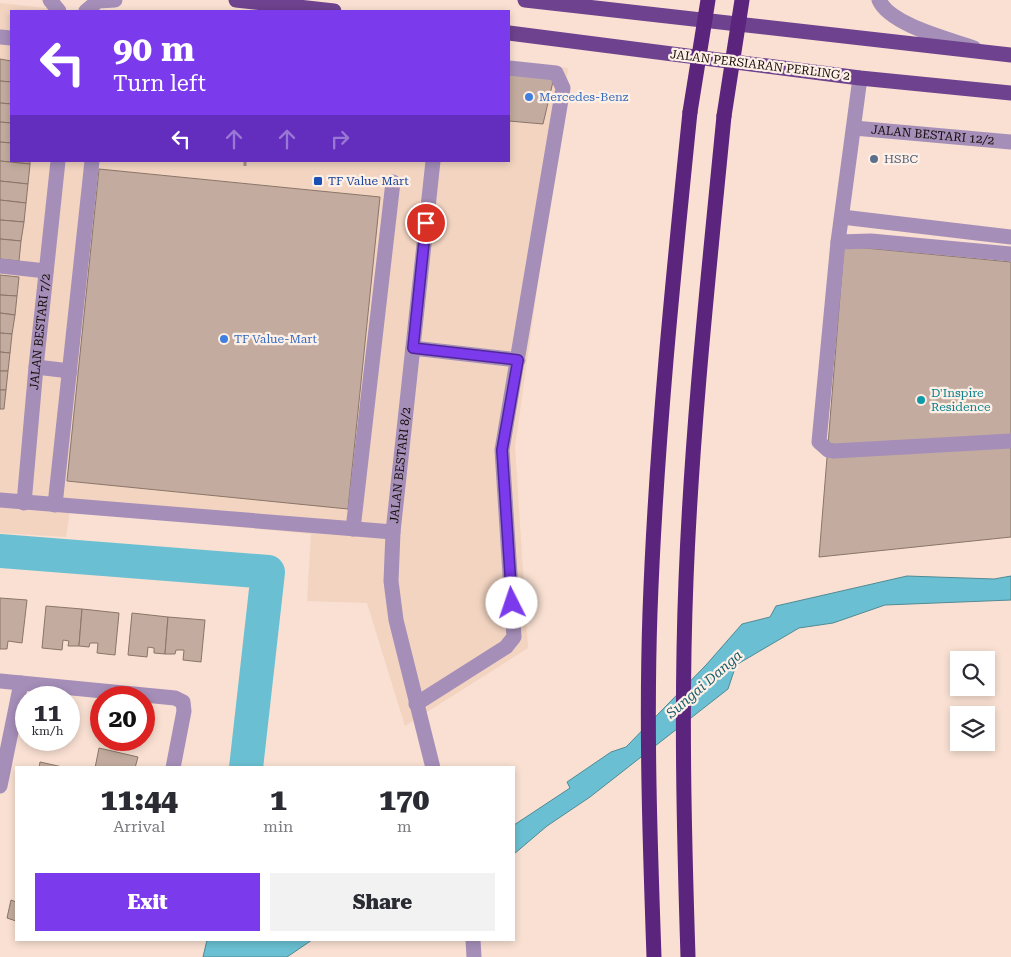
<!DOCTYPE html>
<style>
:root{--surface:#fff;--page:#f2f2f3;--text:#2b2b33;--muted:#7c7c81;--accent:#7c3aed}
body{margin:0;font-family:"Roboto Serif",serif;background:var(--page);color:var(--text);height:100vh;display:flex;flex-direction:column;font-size:19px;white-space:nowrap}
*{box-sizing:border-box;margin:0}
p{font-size:16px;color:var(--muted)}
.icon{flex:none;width:28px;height:28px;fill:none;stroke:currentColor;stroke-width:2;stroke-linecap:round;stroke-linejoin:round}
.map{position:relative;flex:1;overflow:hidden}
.side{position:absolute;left:15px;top:766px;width:500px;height:175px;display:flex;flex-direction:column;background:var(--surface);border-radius:0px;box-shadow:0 2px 8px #0003}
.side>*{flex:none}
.banner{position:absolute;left:10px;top:10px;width:500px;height:152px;border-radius:0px;box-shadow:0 2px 8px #0003;background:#7c3aed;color:#fff;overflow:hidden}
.fabs{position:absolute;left:950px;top:651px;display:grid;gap:10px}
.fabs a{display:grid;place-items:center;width:45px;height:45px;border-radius:0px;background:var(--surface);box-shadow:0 2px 8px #0003;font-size:25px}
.speed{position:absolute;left:15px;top:686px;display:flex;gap:10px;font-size:25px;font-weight:700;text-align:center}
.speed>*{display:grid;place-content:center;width:65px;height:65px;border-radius:50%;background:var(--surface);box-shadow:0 2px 8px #0003;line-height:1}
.speed small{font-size:12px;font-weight:400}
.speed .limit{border:8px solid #d22;background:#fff;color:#111}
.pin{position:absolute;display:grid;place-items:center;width:42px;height:42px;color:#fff;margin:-21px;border:2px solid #fff;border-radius:50%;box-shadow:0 1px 5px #0007}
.me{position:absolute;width:55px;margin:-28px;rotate:356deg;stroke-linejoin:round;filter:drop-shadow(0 0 4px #0008)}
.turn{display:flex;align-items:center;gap:18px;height:105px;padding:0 20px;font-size:22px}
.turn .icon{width:65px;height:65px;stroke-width:2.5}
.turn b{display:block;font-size:35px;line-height:42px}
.lanes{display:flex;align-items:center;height:48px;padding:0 20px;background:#0003;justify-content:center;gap:25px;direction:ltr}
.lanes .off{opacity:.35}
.eta{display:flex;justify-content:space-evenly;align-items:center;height:85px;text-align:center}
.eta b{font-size:30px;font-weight:800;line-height:35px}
.button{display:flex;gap:10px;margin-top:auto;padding:10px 20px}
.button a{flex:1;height:58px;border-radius:0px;background:var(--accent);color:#fff;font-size:20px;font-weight:800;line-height:58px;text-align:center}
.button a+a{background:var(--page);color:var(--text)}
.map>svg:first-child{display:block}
</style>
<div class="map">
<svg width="1011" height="957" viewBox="0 0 1011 957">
<rect width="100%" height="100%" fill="#f9e0d2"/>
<path fill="#f2d4c1" d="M0 3 73 11H11V161H509V61L568 68 515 447 528 648 405 726 367 603 307 601 311 534 70 511 66 537 0 533Z"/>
<g fill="#6ac0d2" stroke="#508a95">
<path d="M907 576 994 579 1011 576V600L885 605 833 623 799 628 736 665 728 689 590 797 547 826 514 854V825L570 788 567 782 611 752 626 747 706 665 742 624 770 617 776 606Z"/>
<path d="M207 940H312L287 957H203Z"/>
</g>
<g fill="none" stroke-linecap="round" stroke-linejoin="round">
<path stroke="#6ac0d2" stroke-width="34" d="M0 551 268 572 246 768"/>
</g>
<g fill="#c3ac9f" stroke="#8a7568">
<path d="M0 59 11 61V82L0 81Z"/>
<path d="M509 70 555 73 543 124 509 121Z"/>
<path d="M0 81 11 82V104L0 103Z"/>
<path d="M0 103 11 104V123L0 122Z"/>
<path d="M0 122 11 123V143L0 142Z"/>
<path d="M0 142 11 143V161H30V164L0 161Z"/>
<path d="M0 161 30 164 28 184 0 181Z"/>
<path d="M99 169 380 197 348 509 67 481Z"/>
<path d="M0 181 28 184 26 203 0 200Z"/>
<path d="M0 200 26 203 24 222 0 220Z"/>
<path d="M0 220 24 222 21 241 0 239Z"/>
<path d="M0 239 21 241 19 261 0 259Z"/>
<path d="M844 246 1011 262V537L819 557Z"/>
<path d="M0 275 19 277 17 296 0 295Z"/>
<path d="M0 295 17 296 15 315 0 313Z"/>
<path d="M0 313 15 315 12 334 0 333Z"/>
<path d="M0 333 12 334 10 353 0 352Z"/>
<path d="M0 352 10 353 8 371H0Z"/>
<path d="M0 371H8L6 390H0Z"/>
<path d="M0 390H6L4 409H0Z"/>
<path d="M0 598 27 600 22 643 8 641 7 649H0Z"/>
<path d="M46 606 82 609 79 646H68L69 641 63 640 62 650 42 648Z"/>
<path d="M82 609 119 613 115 655 97 653 98 643H90L89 647 79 646Z"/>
<path d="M132 613 168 617 165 654 154 653V648L148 647 147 657 128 655Z"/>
<path d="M168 617 205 620 201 662 183 660 184 650H176L175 654H165Z"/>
<path d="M99 748 138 757 135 768H95Z"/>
<path d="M40 762 67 768H39Z"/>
<path d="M11 900 16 902V921L7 918Z"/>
</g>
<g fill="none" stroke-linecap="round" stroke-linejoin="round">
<path stroke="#a49187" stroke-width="3" stroke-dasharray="5 2.5" stroke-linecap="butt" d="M245 166V161"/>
<g stroke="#a58eb8" stroke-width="15">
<path d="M50 0 59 11"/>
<path d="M879 0C890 25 949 39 974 48"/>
<path d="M86 11 98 1 115 0"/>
<path d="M0 37 11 38"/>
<path d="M860 78 838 242 819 442 828 450 834 451 1011 441"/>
<path id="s1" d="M854 128 1011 142"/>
<path d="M842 217 1011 237"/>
<path d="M838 242 871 241 1011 254"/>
<path d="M0 266 46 271"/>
<path d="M413 348 518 360"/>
<path d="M36 367 70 371"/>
<path d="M0 500 393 532"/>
<path id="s2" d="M24 503 36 367 58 161"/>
<path d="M55 505 92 161"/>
<path d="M353 529 393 182"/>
<path d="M0 681 175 698 183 702 184 711 173 768"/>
<path d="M416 704 506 647 514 637 502 450 563 88 556 73 509 68"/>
<path id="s3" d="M433 768 396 620 391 581 393 532 433 161"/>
<path d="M0 786 21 683"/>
<path d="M473 940 474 957"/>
</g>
<g stroke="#6e428e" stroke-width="15">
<path d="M236 0 334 11"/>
<path d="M525 0 1011 55"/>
<path d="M509 33 860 78 1011 93"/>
</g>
<g stroke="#5b247d" stroke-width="15">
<path d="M654 957C650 843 646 727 650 612 656 445 673 278 690 112"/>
<path d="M688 957C684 832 681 706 686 580 692 425 709 270 724 116"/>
</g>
<g stroke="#5b247d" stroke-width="15">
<path d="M690 112 708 0"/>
<path d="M724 116 742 0"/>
</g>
</g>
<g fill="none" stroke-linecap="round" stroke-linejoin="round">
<defs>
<path id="route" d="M426 223 413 348 518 360 502 450 512 603"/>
</defs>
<use href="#route" stroke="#51269a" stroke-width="12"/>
<use href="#route" stroke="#7c3aed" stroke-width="9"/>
</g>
<g fill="#3f7fe0" stroke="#fff0e7" stroke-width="2">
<circle cx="529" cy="97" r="5"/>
<circle cx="224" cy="339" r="5"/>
</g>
<circle fill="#5c6f8a" stroke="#fff0e7" stroke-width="2" cx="874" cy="159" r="5"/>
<rect fill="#1a4fb4" stroke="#fff0e7" stroke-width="2" x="313" y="176" width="10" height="10" rx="2.5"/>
<circle fill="#0f9aa8" stroke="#fff0e7" stroke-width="2" cx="921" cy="400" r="5"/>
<g text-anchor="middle" stroke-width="4.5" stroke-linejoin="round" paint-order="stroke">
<g font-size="12" fill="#130b07" stroke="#fff0e7">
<text transform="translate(760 65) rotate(7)" y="4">JALAN PERSIARAN PERLING 2</text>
<text dy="4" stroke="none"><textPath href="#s1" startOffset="79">JALAN BESTARI 12/2</textPath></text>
<text dy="4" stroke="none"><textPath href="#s2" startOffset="172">JALAN BESTARI 7/2</textPath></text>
<text dy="4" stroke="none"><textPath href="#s3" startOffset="308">JALAN BESTARI 8/2</textPath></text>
</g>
<g font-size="12" fill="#366cbe" stroke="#fff0e7" text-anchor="start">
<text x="539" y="101">Mercedes-Benz</text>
<text x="234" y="343">TF Value-Mart</text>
</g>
<g font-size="12" fill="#4e5e75" stroke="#fff0e7" text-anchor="start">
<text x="884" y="163">HSBC</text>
</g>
<g font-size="12" fill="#164399" stroke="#fff0e7" text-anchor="start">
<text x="328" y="185">TF Value Mart</text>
</g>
<g font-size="12" fill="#0d838f" stroke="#fff0e7" text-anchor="start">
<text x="931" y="397">D'Inspire<tspan x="931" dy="14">Residence</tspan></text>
</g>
<g font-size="14" font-style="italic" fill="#165e6b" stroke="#fff0e7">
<text transform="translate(704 684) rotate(-41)" y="5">Sungai Danga</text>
</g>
</g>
</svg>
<div class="fabs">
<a><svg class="icon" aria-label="search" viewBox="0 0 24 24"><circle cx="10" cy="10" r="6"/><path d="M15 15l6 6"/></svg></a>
<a><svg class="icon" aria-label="layers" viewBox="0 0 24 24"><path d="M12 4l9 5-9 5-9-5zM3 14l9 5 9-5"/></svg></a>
</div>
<div class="speed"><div>11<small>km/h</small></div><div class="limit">20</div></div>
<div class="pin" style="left:426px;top:223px;background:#d93025"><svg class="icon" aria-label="arrive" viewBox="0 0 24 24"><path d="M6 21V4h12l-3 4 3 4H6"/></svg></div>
<svg class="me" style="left:512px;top:603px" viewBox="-20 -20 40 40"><circle r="19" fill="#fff"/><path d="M0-13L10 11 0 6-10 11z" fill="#7c3aed"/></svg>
<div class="banner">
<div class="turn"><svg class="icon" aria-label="left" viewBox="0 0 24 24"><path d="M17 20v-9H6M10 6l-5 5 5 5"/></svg><div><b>90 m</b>Turn left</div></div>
<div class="lanes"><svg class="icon" aria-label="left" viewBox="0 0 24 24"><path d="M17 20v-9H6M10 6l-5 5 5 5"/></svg><svg class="icon off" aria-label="ahead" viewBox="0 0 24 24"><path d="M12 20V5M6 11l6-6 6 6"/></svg><svg class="icon off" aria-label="ahead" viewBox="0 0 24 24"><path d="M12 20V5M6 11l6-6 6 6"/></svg><svg class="icon off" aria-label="right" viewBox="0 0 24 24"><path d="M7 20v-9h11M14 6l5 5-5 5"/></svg></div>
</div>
<section class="side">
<div class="eta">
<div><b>11:44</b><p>Arrival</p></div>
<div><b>1</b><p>min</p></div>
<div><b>170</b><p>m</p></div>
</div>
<div class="button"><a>Exit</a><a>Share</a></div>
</section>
</div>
